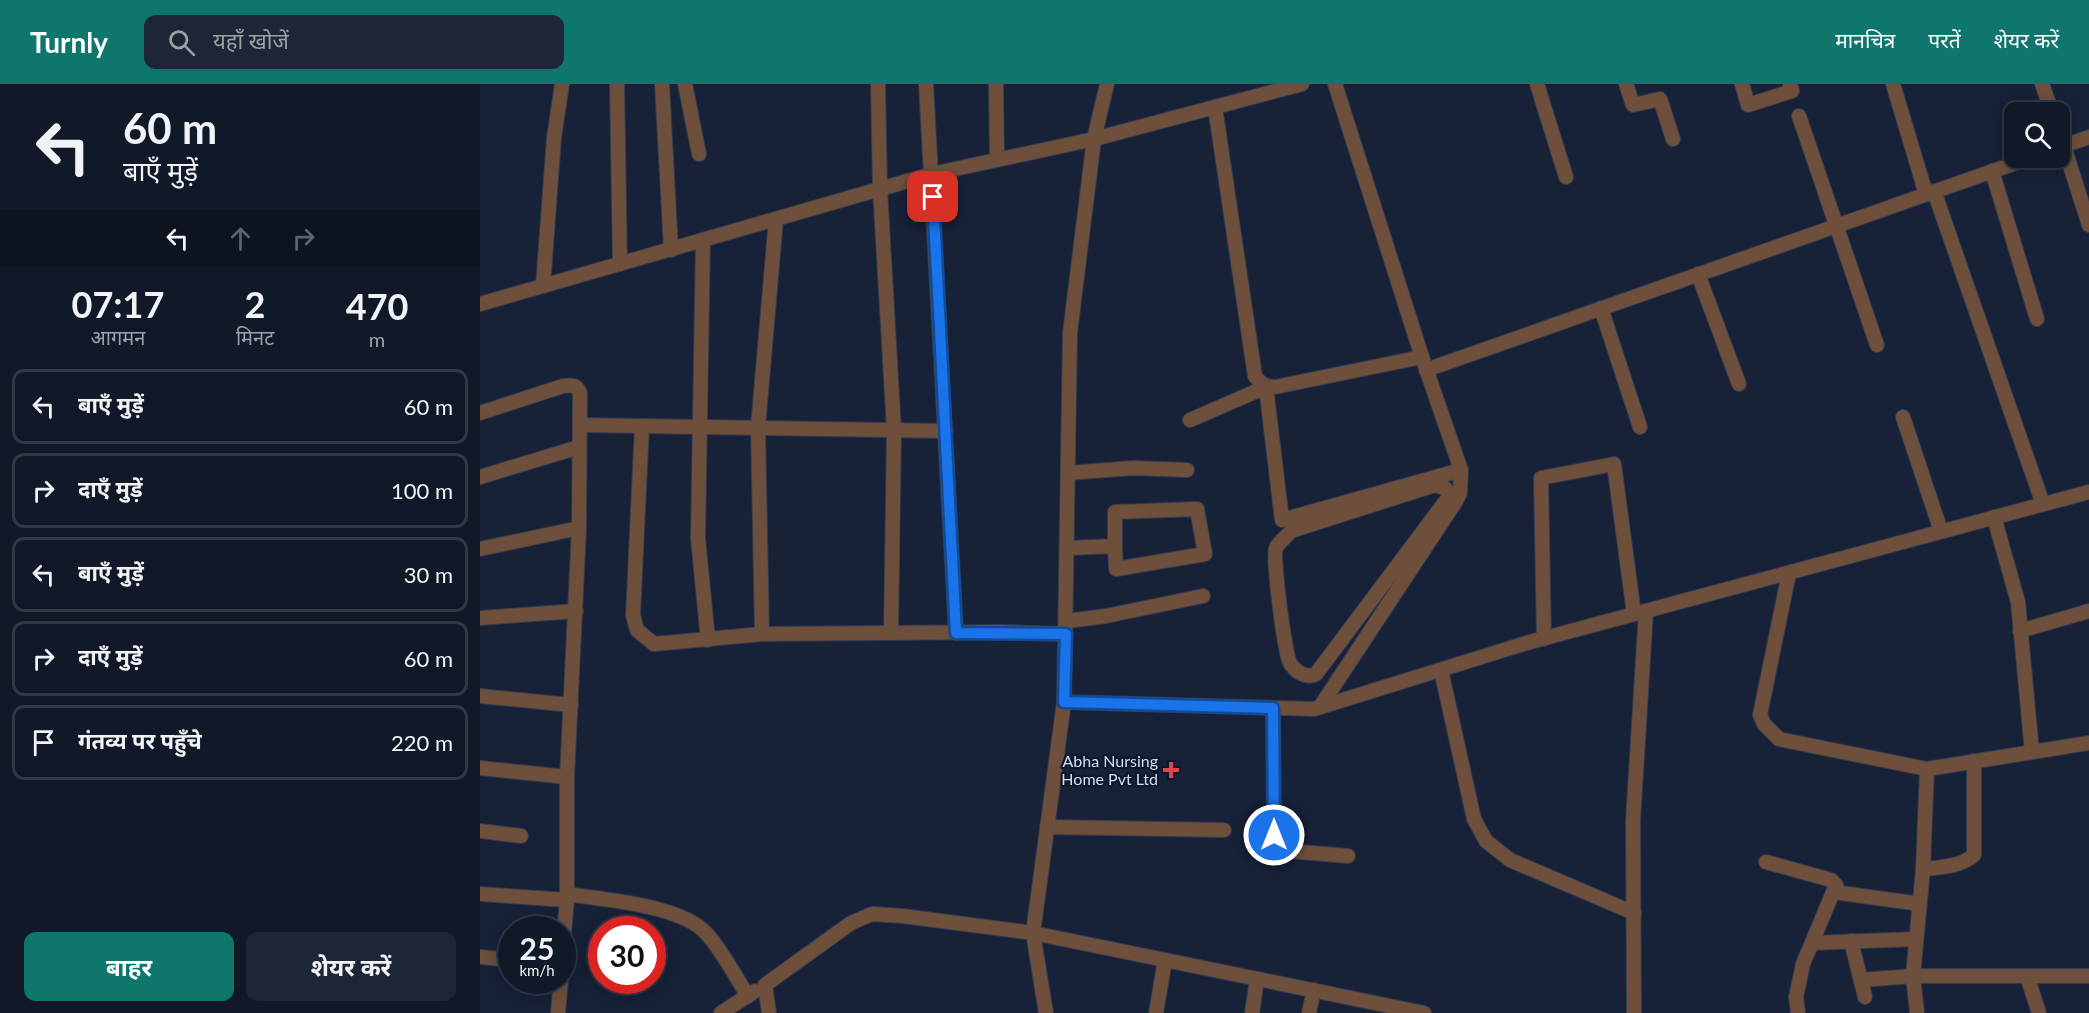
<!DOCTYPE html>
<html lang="hi">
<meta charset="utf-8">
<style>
:root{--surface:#111929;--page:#1e2635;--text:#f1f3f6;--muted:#9ca0a8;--line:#303846;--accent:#0f766e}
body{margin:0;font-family:Lato,"Noto Sans Devanagari",sans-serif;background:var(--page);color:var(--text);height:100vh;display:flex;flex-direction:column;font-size:22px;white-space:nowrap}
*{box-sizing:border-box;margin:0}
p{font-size:20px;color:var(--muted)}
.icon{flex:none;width:33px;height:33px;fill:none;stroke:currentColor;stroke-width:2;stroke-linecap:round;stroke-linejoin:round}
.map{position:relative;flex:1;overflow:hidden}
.drawer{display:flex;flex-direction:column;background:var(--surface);width:480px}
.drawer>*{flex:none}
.top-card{background:#111929;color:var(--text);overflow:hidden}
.buttons{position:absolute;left:1524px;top:18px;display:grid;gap:12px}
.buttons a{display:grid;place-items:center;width:66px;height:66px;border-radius:12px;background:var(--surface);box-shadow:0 3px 15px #0003,0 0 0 2px var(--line);font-size:30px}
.speed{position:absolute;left:18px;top:832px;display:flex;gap:12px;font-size:30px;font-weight:700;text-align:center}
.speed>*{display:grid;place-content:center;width:78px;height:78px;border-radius:50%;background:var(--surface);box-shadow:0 3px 15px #0003,0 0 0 2px var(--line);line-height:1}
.speed small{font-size:15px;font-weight:400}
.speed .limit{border:9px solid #d22;background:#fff;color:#111}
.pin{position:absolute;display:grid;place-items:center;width:51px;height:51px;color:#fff;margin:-26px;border-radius:12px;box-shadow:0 3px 9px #0006}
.me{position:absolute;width:66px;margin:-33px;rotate:0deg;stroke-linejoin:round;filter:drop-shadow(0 0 4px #0008)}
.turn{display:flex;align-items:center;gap:21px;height:126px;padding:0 24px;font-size:27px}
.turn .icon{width:78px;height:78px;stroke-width:2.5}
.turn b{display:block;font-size:42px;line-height:51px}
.lanes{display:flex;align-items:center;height:57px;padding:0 24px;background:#0003;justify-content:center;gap:30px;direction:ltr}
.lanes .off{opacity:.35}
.eta{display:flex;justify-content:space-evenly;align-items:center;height:102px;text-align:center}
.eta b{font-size:36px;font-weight:700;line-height:42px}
.primary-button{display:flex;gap:12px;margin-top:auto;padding:12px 24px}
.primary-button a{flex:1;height:69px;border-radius:12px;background:var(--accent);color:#fff;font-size:24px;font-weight:700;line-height:69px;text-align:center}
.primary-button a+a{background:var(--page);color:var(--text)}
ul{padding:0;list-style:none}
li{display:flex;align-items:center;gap:18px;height:75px;margin:0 12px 9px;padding:0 12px;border:3px solid var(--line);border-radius:12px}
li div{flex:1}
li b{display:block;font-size:22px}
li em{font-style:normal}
header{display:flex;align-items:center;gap:36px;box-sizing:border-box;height:84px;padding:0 30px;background:var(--accent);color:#fff}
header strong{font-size:28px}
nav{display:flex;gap:33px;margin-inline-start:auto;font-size:21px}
.search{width:420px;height:54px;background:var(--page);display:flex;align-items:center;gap:15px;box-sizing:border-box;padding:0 21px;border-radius:12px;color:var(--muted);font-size:22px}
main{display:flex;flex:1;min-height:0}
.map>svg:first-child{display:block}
</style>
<header>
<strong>Turnly</strong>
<div class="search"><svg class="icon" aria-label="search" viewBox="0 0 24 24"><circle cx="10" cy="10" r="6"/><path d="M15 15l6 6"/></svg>यहाँ खोजें</div>
<nav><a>मानचित्र</a><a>परतें</a><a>शेयर करें</a></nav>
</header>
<main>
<section class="drawer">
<div class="top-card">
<div class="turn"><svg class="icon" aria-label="left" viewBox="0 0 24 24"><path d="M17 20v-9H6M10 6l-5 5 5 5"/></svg><div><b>60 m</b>बाएँ मुड़ें</div></div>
<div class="lanes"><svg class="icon" aria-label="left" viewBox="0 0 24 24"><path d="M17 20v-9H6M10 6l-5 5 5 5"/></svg><svg class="icon off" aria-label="ahead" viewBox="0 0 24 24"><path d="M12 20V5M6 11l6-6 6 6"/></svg><svg class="icon off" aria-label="right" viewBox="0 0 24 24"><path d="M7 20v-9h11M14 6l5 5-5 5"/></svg></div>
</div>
<div class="eta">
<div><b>07:17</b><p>आगमन</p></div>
<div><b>2</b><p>मिनट</p></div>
<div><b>470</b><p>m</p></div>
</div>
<ul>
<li><svg class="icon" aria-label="left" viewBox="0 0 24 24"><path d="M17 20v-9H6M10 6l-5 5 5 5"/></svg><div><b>बाएँ मुड़ें</b></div><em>60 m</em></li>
<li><svg class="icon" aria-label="right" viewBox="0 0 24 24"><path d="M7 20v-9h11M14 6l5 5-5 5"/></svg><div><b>दाएँ मुड़ें</b></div><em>100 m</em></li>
<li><svg class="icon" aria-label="left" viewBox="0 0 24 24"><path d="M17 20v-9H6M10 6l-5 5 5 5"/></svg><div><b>बाएँ मुड़ें</b></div><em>30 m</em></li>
<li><svg class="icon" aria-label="right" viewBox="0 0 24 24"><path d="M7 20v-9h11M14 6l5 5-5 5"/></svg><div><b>दाएँ मुड़ें</b></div><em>60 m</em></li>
<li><svg class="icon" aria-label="arrive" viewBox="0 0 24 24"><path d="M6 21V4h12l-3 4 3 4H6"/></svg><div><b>गंतव्य पर पहुँचे</b></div><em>220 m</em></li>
</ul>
<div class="primary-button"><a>बाहर</a><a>शेयर करें</a></div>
</section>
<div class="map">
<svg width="1609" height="929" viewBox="0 0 1609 929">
<rect width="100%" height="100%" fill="#172137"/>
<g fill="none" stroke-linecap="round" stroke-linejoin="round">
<defs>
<g id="minor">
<path d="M137 0 140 180"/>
<path d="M182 0 191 166"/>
<path d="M205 0 219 70"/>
<path d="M398 0 400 105 414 346 411 549"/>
<path d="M446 0 476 549"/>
<path d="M516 0 517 76"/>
<path d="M1057 0 1086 93"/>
<path d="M1146 0 1153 21 1180 15 1193 55"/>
<path d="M1262 0 1268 21 1312 7 1310 0"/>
<path d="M1413 0 1446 110"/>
<path d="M1562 0 1572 28"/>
<path d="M735 23 775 292C781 300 785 303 795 303L942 273"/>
<path d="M1319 32 1397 261"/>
<path d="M1580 50 1609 141"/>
<path d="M1580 63 1609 53"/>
<path d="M1512 87 1557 235"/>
<path d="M1454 107 1563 420"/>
<path d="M223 156 218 454 228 556"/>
<path d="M1218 190 1259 300"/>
<path d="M63 202 74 54 82 0"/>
<path d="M0 220 452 90 614 55 822 0"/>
<path d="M1121 224 1160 343"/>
<path d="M946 286 1550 74"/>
<path d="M0 329 83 302C92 301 96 300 100 309L99 444 87 693V816L82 872"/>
<path d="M1423 333 1461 447"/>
<path d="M710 336 786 303 802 436 981 386"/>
<path d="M100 341 466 347"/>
<path d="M162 342 153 531 157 546 174 560 282 550 520 548 586 550"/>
<path d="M588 389 653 384 707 386"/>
<path d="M0 393 99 363"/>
<path d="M955 401 965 404 969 409 968 414 836 590C826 595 816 588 810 579 805 571 792 472 796 464 799 458 807 452 811 447Z"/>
<path d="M1514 433 1538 518 1552 668"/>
<path d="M588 464 635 462V428L717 425 725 470 636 485 635 462"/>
<path d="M0 465 99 444"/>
<path d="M1309 489 1280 631 1284 640 1299 655 1447 685 1609 659"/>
<path d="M0 534 96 527"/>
<path d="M587 537 626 532 723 512"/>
<path d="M1540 547 1609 527"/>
<path d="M282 550 278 343 296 135"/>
<path d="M1064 555 1061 394 1134 380 1154 530"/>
<path d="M961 586 994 735 1006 757 1030 776 1154 829"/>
<path d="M0 612 91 621"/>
<path d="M584 618 834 625 1050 558 1609 408"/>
<path d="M840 623 976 417 980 409 981 386 942 273 855 0"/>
<path d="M793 624 794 751C796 761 799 765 809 767L868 772"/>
<path d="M0 684 87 693"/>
<path d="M567 743 744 746"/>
<path d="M0 747 41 752"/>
<path d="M1286 778 1351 796 1356 801 1323 880 1316 913 1318 929"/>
<path d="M1443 785C1461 783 1480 783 1494 771V677"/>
<path d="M1354 808 1440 820"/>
<path d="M0 810 87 816"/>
<path d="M87 810C125 816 202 821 227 850 243 868 255 892 268 912"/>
<path d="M1371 857 1385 913"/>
<path d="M1332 859 1436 855"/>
<path d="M0 873 21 875"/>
<path d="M1547 892 1559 929"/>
<path d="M1381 896 1433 892H1609"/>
<path d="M78 929 81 897"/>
<path d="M241 929 275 907"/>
<path d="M289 929 285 901 371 839 392 830 423 832 553 849 944 929"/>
<path d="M566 929 553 849 584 618 590 249 614 55 627 0"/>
<path d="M676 929 685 876"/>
<path d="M772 929 777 895"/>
<path d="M829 929 834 906"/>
<path d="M1154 929 1153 737 1166 527"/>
<path d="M1437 929 1433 892 1443 785 1447 685"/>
</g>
</defs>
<use href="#minor" stroke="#323b50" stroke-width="16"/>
<use href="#minor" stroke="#6d4f3c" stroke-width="14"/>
</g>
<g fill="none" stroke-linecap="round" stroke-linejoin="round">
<defs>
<path id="route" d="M453 113 476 549 586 550 584 618 793 624 794 751"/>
</defs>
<use href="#route" stroke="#114b97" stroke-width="15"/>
<use href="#route" stroke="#1a73e8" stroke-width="10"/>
</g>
<path fill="#e0444e" stroke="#0e182d" stroke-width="2" d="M688 677h6v6h6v6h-6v6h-6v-6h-6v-6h6z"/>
<g text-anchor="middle" stroke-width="4.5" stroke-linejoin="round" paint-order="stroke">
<g font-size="16" fill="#d6deed" stroke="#0e182d" text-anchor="end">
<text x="678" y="683">Abha Nursing<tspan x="678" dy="18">Home Pvt Ltd</tspan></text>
</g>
</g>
</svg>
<div class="buttons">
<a><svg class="icon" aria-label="search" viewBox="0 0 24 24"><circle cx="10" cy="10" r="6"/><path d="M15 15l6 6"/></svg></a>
</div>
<div class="speed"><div>25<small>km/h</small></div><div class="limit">30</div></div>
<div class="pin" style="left:453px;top:113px;background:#d93025"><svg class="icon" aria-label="arrive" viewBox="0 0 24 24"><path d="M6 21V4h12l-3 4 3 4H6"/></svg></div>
<svg class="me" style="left:794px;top:751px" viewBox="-20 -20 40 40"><circle r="17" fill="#1a73e8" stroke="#fff" stroke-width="3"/><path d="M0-11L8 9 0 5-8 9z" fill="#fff"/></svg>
</div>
</main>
